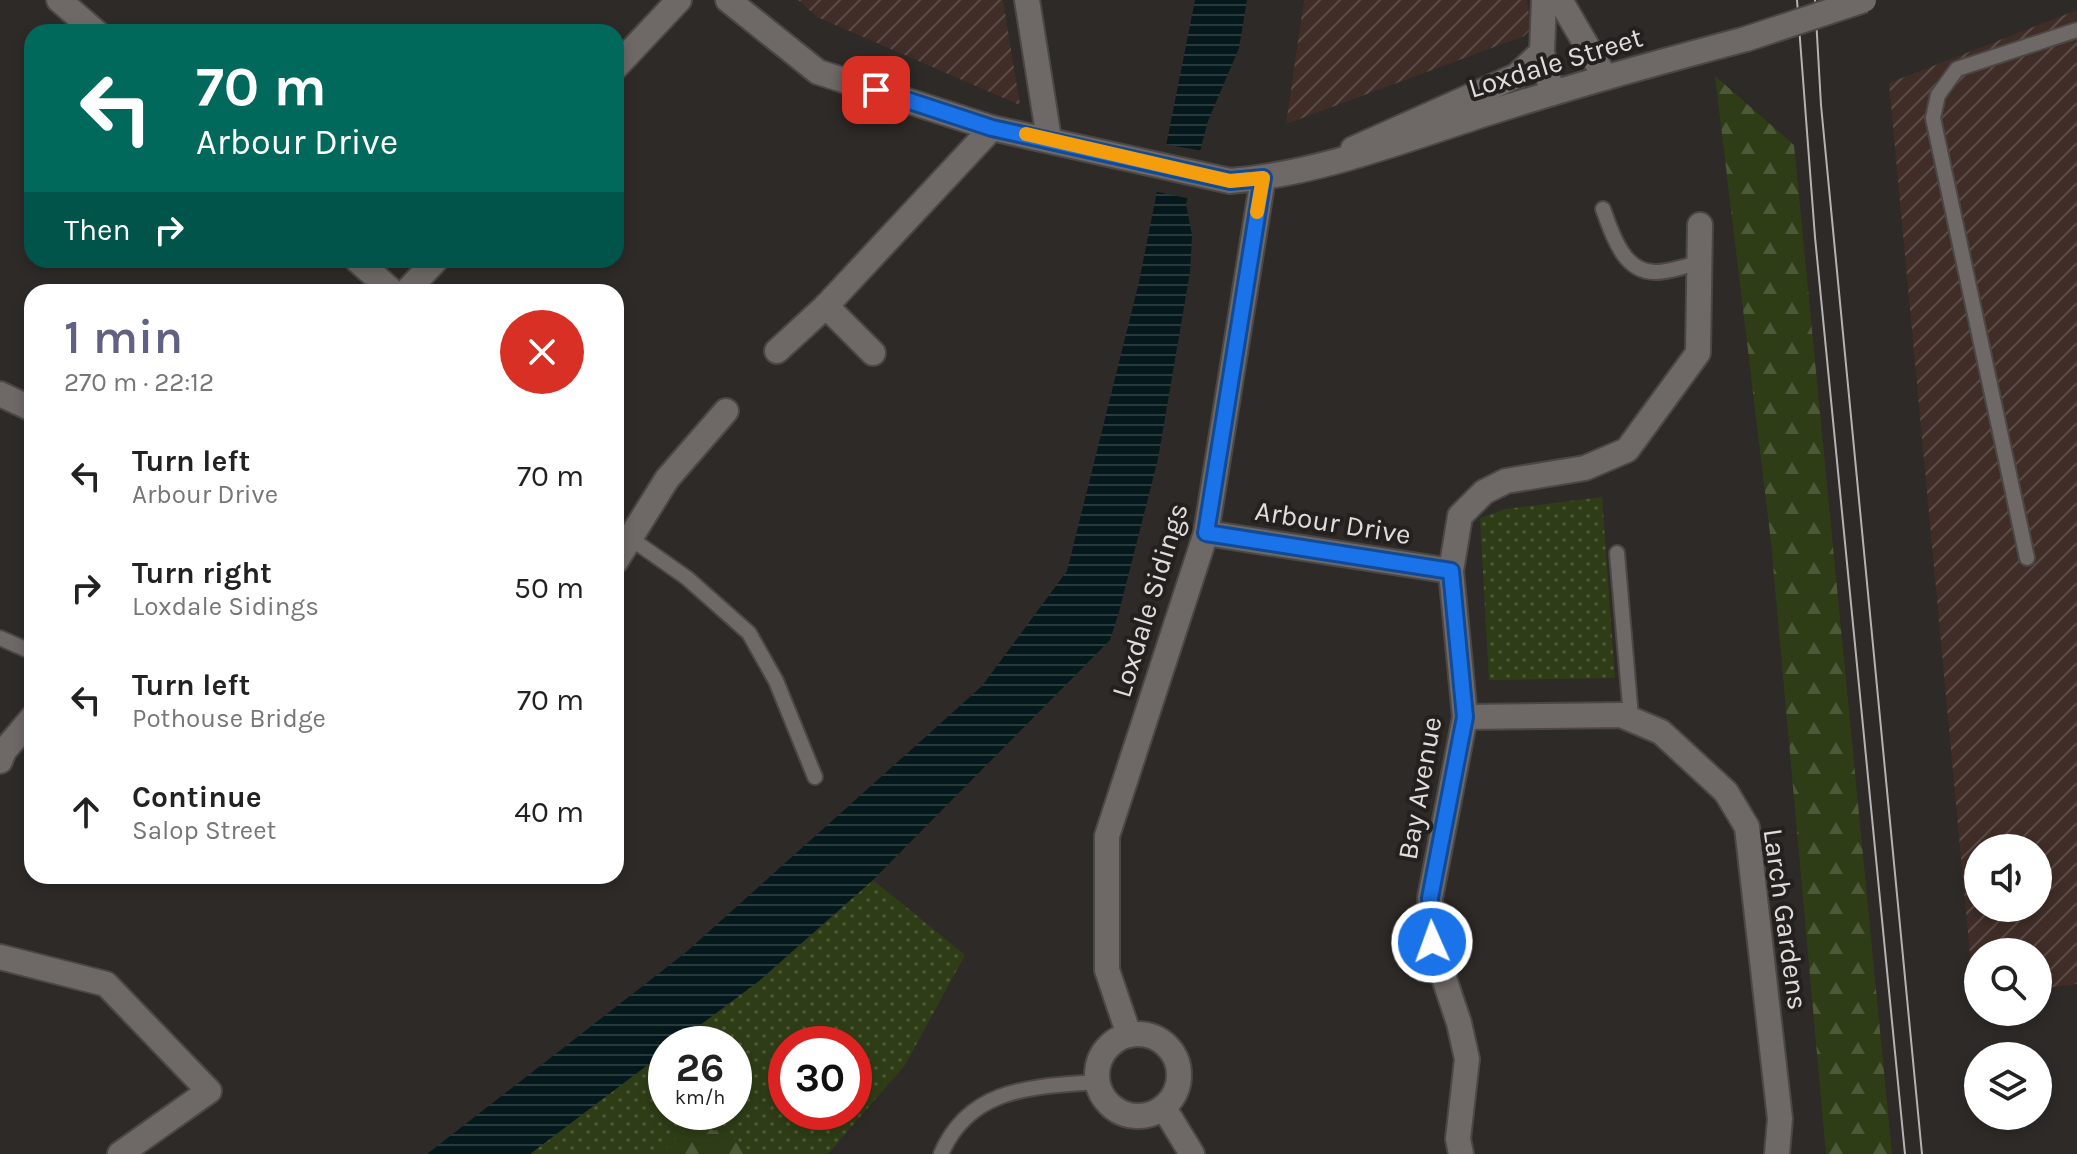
<!DOCTYPE html>
<meta charset="utf-8">
<style>
:root{--surface:#fff;--page:#f6f6f6;--text:#222;--muted:#767676;--accent:#616184}
body{margin:0;font-family:Karla,sans-serif;background:var(--page);color:var(--text);height:100vh;display:flex;flex-direction:column;font-size:30px;white-space:nowrap}
*{box-sizing:border-box;margin:0}
p{font-size:26px;color:var(--muted)}
.icon{flex:none;width:44px;height:44px;fill:none;stroke:currentColor;stroke-width:2;stroke-linecap:round;stroke-linejoin:round}
.map{position:relative;flex:1;overflow:hidden}
.drawer{position:absolute;left:24px;top:284px;width:600px;height:600px;display:flex;flex-direction:column;background:var(--surface);border-radius:24px;box-shadow:0 4px 12px #0003}
.drawer>*{flex:none}
.hud{position:absolute;left:24px;top:24px;width:600px;height:244px;border-radius:24px;box-shadow:0 4px 12px #0003;background:#00695c;color:#fff;overflow:hidden}
.controls{position:absolute;left:1964px;top:834px;display:grid;gap:16px}
.controls a{display:grid;place-items:center;width:88px;height:88px;border-radius:50%;background:var(--surface);box-shadow:0 4px 12px #0003;font-size:40px}
.speed{position:absolute;left:648px;top:1026px;display:flex;gap:16px;font-size:40px;font-weight:700;text-align:center}
.speed>*{display:grid;place-content:center;width:104px;height:104px;border-radius:50%;background:var(--surface);box-shadow:0 4px 12px #0003;line-height:1}
.speed small{font-size:20px;font-weight:400}
.speed .limit{border:12px solid #d22;background:#fff;color:#111}
.pin{position:absolute;display:grid;place-items:center;width:68px;height:68px;color:#fff;margin:-34px;border-radius:16px;box-shadow:0 4px 12px #0006}
.me{position:absolute;width:88px;margin:-44px;rotate:358deg;stroke-linejoin:round;filter:drop-shadow(0 0 6px #0008)}
.turn{display:flex;align-items:center;gap:28px;height:168px;padding:0 40px;font-size:36px}
.turn .icon{width:104px;height:104px;stroke-width:2.5}
.turn b{display:block;font-size:56px;line-height:68px}
.then{display:flex;align-items:center;height:76px;padding:0 40px;background:#0003;gap:16px;font-size:30px}
.round{display:grid;place-items:center;flex:none;width:84px;height:84px;border-radius:42px;background:var(--page)}
.overview{display:flex;align-items:center;justify-content:space-between;height:136px;padding:0 40px}
h1{font-size:48px;font-weight:600;line-height:60px;color:var(--accent)}
ul{padding:0;list-style:none}
li{display:flex;align-items:center;gap:24px;height:112px;padding:0 40px}
li div{flex:1}
li b{display:block;font-size:30px}
li em{font-style:normal}
.map>svg:first-child{display:block}
</style>
<div class="map">
<svg width="2077" height="1154" viewBox="0 0 2077 1154">
<defs>
<pattern id="industrial-furrows" width="10" height="10" patternUnits="userSpaceOnUse" patternTransform="scale(2)"><rect width="10" height="10" fill="#402d28"/><path d="M-1 1l2-2M0 10L10 0M9 11l2-2" fill="none" stroke="#5b4b47"/></pattern>
<pattern id="green-dots" width="8" height="8" patternUnits="userSpaceOnUse" patternTransform="scale(2)"><rect width="8" height="8" fill="#2f3d17"/><path d="M2 2h.1M6 6h.1" fill="none" stroke="#4d5938" stroke-width="1.8" stroke-linecap="round"/></pattern>
<pattern id="forest-firs" width="22" height="20" patternUnits="userSpaceOnUse" patternTransform="scale(2)"><rect width="22" height="20" fill="#2f3d17"/><path d="M5 1l3.5 6h-7zM16 11l3.5 6h-7z" fill="#4d5938"/></pattern>
<pattern id="water-rules" width="6" height="5" patternUnits="userSpaceOnUse" patternTransform="scale(2)"><rect width="6" height="5" fill="#05191d"/><path d="M0 2.5h6" fill="none" stroke="#293a3d"/></pattern>
</defs>
<rect width="100%" height="100%" fill="#2e2a27"/>
<g fill="url(#industrial-furrows)" fill-rule="evenodd">
<path d="M798 0H1003L1020 105 817 17Z"/>
<path d="M1304 0H1527L1531 29 1524 36 1286 124Z"/>
<path d="M2077 10V984L2038 989V952H1978V996L1974 997 1889 83ZM1978 848H2038V908H1978Z"/>
</g>
<g fill="url(#green-dots)" fill-rule="evenodd">
<path d="M1602 497 1615 678 1489 680 1480 518 1505 509Z"/>
<path d="M873 880 965 955 905 1065 828 1154H530L666 1051V1112H734V1044H675L759 981ZM786 1044H854V1112H786Z"/>
</g>
<g fill="url(#forest-firs)">
<path d="M1715 76 1794 145 1892 1154H1826L1771 542Z"/>
<path d="M694 1120 757 1154H660Z"/>
</g>
<path fill="url(#water-rules)" d="M1195 0H1247L1239 48 1208 121 1186 204 1192 235 1190 272 1158 459 1119 612 1110 640 873 880 759 981 675 1044H666V1051L530 1154H427L685 953 982 686 1067 571 1139 282Z"/>
<path fill="#2e2a27" d="M1163 144 1204 151 1191 199 1153 191Z"/>
<g fill="none" stroke-linecap="round" stroke-linejoin="round">
<defs>
<g id="lane">
<path d="M1603 209C1612 233 1623 273 1656 272 1670 272 1686 266 1700 262"/>
<path d="M630 538 687 578 749 633 776 681 815 777"/>
<path d="M1617 553 1631 717"/>
<path d="M2027 558 1933 118 1938 95 1957 69 2077 30"/>
<path d="M0 638 32 652"/>
<path d="M941 1154C970 1086 1034 1087 1098 1082"/>
</g>
<g id="street">
<path d="M59 0 96 32"/>
<path d="M1027 0 1049 139"/>
<path d="M1544 0 1542 52 1552 93"/>
<path d="M1560 0 1605 77"/>
<path d="M616 67 679 0"/>
<path d="M1353 149 1516 76 1542 52"/>
<path d="M357 260 393 292"/>
<path d="M406 292 436 260"/>
<path d="M826 306 873 353"/>
<path d="M777 351 826 306 992 128"/>
<path d="M0 394 32 409"/>
<path d="M1206 533 1451 571"/>
<path d="M616 561 667 479 726 411"/>
<path d="M1465 717 1621 715 1661 732 1726 792 1747 827 1780 1119 1777 1154"/>
<path d="M0 761 4 751 32 718"/>
<path d="M0 957 106 984 209 1091 120 1154"/>
<circle cx="1138" cy="1075" r="41"/>
<path d="M1129 1035 1107 970V836L1206 533 1263 178"/>
<path d="M1164 1108 1192 1154"/>
<path d="M1461 1154 1458 1139 1467 1059 1459 1023 1432 942 1430 898 1465 717 1451 571 1460 516 1484 492 1506 481 1585 468 1627 450 1698 353 1700 225"/>
</g>
<path id="secondary" d="M728 0 818 72 992 128 1230 181C1318 174 1404 140 1488 113 1573 86 1659 62 1746 39"/>
</defs>
<use href="#lane" stroke="#4b4745" stroke-width="18"/>
<use href="#street" stroke="#4b4745" stroke-width="28"/>
<use href="#secondary" stroke="#4b4745" stroke-width="28"/>
<use href="#lane" stroke="#6e6967" stroke-width="14"/>
<use href="#street" stroke="#6e6967" stroke-width="24"/>
<use href="#secondary" stroke="#6e6967" stroke-width="24"/>
<g stroke="#b5b2b0" stroke-width="2">
<path d="M1797 0 1815 237 1905 1154"/>
<path d="M1815 0 1821 105 1922 1154"/>
</g>
<defs>
<path id="secondary-bridge" d="M1746 39 1864 0"/>
</defs>
<use href="#secondary-bridge" stroke="#4b4745" stroke-width="28" stroke-linecap="butt"/>
<use href="#secondary-bridge" stroke="#6e6967" stroke-width="24"/>
</g>
<g fill="none" stroke-linecap="round" stroke-linejoin="round">
<defs>
<path id="route" d="M876 90 992 128 1230 181 1263 178 1206 533 1451 571 1465 717 1430 898 1432 942"/>
</defs>
<use href="#route" stroke="#114b97" stroke-width="20"/>
<use href="#route" stroke="#1a73e8" stroke-width="14"/>
<path stroke="#f59e0b" stroke-width="14" d="M1026 134 1230 181 1263 178 1257 212"/>
</g>
<g text-anchor="middle" stroke-width="8" stroke-linejoin="round" paint-order="stroke">
<g font-size="28" fill="#e0dddc" stroke="#24201e">
<text transform="translate(1555 62) rotate(-17)" y="10">Loxdale Street</text>
<text transform="translate(1333 522) rotate(9)" y="10">Arbour Drive</text>
<text transform="translate(1149 600) rotate(-73)" y="10">Loxdale Sidings</text>
<text transform="translate(1419 788) rotate(-80)" y="10">Bay Avenue</text>
<text transform="translate(1786 919) rotate(82)" y="10">Larch Gardens</text>
</g>
</g>
</svg>
<div class="controls">
<a><svg class="icon" aria-label="sound" viewBox="0 0 24 24"><path d="M4 9h4l5-4v14l-5-4H4zM17 9q2 3 0 6"/></svg></a>
<a><svg class="icon" aria-label="search" viewBox="0 0 24 24"><circle cx="10" cy="10" r="6"/><path d="M15 15l6 6"/></svg></a>
<a><svg class="icon" aria-label="layers" viewBox="0 0 24 24"><path d="M12 4l9 5-9 5-9-5zM3 14l9 5 9-5"/></svg></a>
</div>
<div class="speed"><div>26<small>km/h</small></div><div class="limit">30</div></div>
<div class="pin" style="left:876px;top:90px;background:#d93025"><svg class="icon" aria-label="arrive" viewBox="0 0 24 24"><path d="M6 21V4h12l-3 4 3 4H6"/></svg></div>
<svg class="me" style="left:1432px;top:942px" viewBox="-20 -20 40 40"><circle r="17" fill="#1a73e8" stroke="#fff" stroke-width="3"/><path d="M0-11L8 9 0 5-8 9z" fill="#fff"/></svg>
<div class="hud">
<div class="turn"><svg class="icon" aria-label="left" viewBox="0 0 24 24"><path d="M17 20v-9H6M10 6l-5 5 5 5"/></svg><div><b>70 m</b>Arbour Drive</div></div>
<div class="then">Then<svg class="icon" aria-label="right" viewBox="0 0 24 24"><path d="M7 20v-9h11M14 6l5 5-5 5"/></svg></div>
</div>
<section class="drawer">
<div class="overview"><div><h1>1 min</h1><p>270 m · 22:12</p></div><a class="round" style="background:#d93025;color:#fff"><svg class="icon" aria-label="close" viewBox="0 0 24 24"><path d="M6 6l12 12M18 6L6 18"/></svg></a></div>
<ul>
<li><svg class="icon" aria-label="left" viewBox="0 0 24 24"><path d="M17 20v-9H6M10 6l-5 5 5 5"/></svg><div><b>Turn left</b><p>Arbour Drive</p></div><em>70 m</em></li>
<li><svg class="icon" aria-label="right" viewBox="0 0 24 24"><path d="M7 20v-9h11M14 6l5 5-5 5"/></svg><div><b>Turn right</b><p>Loxdale Sidings</p></div><em>50 m</em></li>
<li><svg class="icon" aria-label="left" viewBox="0 0 24 24"><path d="M17 20v-9H6M10 6l-5 5 5 5"/></svg><div><b>Turn left</b><p>Pothouse Bridge</p></div><em>70 m</em></li>
<li><svg class="icon" aria-label="ahead" viewBox="0 0 24 24"><path d="M12 20V5M6 11l6-6 6 6"/></svg><div><b>Continue</b><p>Salop Street</p></div><em>40 m</em></li>
</ul>
</section>
</div>
